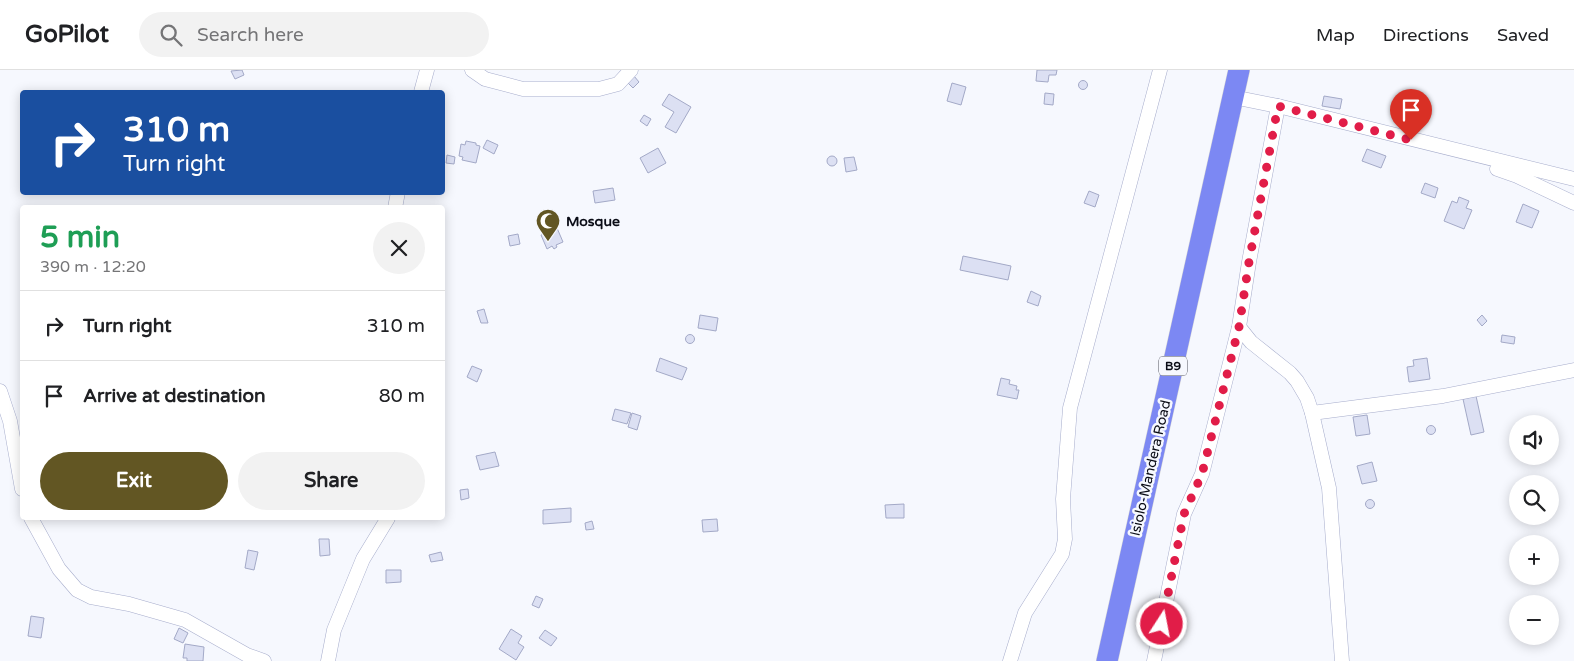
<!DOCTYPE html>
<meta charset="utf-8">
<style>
:root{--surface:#fff;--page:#f2f2f2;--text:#202124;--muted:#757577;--line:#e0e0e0;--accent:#625623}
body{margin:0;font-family:"Varela Round",sans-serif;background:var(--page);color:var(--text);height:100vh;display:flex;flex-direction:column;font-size:19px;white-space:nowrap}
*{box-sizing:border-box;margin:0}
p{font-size:16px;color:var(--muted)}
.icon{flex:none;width:28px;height:28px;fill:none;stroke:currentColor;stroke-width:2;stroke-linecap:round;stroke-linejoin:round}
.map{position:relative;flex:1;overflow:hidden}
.details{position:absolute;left:20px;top:135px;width:425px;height:315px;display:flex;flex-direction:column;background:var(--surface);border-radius:5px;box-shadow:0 2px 12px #0003}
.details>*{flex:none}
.banner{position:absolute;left:20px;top:20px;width:425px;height:105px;border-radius:5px;box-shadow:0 2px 12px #0003;background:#1a4fa0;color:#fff;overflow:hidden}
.buttons{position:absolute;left:1509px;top:345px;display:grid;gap:10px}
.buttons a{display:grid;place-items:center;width:50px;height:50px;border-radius:50%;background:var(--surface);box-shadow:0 2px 12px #0003;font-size:25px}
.pin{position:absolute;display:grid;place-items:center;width:42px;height:42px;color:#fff;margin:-51px -21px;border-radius:50% 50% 50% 0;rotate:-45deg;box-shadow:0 0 5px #0007}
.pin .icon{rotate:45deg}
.me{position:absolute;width:55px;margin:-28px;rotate:11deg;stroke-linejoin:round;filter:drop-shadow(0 0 4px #0008)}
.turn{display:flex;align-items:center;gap:18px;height:105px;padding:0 20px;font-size:22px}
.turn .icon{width:65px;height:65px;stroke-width:2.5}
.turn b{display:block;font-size:35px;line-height:42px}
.round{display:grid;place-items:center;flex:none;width:52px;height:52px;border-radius:26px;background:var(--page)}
.head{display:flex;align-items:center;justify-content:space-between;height:85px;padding:0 20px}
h1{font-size:30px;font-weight:700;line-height:38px;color:#1e9e55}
.primary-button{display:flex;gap:10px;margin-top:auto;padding:10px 20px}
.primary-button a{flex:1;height:58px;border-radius:30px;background:var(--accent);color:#fff;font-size:20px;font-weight:700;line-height:58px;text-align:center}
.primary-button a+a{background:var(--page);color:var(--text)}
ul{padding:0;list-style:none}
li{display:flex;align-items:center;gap:15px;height:70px;padding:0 20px;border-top:1px solid var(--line)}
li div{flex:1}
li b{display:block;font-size:19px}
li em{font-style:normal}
header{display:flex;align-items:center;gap:30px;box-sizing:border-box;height:70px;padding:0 25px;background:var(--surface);border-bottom:1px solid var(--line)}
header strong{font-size:24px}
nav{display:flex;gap:28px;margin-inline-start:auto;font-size:18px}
.search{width:350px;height:45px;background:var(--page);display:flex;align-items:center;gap:12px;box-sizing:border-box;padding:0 18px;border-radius:28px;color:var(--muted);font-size:19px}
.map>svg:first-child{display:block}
</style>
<header>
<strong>GoPilot</strong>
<div class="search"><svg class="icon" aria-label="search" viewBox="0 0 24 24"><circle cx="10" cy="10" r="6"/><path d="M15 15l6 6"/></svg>Search here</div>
<nav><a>Map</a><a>Directions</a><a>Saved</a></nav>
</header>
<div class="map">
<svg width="1574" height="591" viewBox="0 0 1574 591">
<rect width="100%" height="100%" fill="#f6f8fe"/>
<g fill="#dce0f3" stroke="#a3a9c7">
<path d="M242 0 244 5 235 9 231 1Z"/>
<path d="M1037 0H1057L1056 5H1049L1048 12 1036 11Z"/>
<path d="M634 6 639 12 633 18 627 12Z"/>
<circle cx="1083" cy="15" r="4.5"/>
<path d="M952 13 966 17 961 35 947 31Z"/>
<path d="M1045 23 1054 24 1053 35 1044 34Z"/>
<path d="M669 24 691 37 676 63 665 57 674 42 662 35Z"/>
<path d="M1324 26 1342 29 1340 39 1322 36Z"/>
<path d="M644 45 651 49 647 56 640 51Z"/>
<path d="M487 70 498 75 494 84 483 78Z"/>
<path d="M466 71 476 73V75L480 76 476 93 462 90 463 87 459 86 461 74 465 75Z"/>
<path d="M658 78 666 93 648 103 640 88Z"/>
<path d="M1367 79 1386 86 1381 98 1362 91Z"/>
<path d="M447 85 455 87 454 94 446 93Z"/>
<circle cx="832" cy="91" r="5"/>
<path d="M854 87 857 100 846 102 844 88Z"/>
<path d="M1425 113 1438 118 1435 128 1421 123Z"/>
<path d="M613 118 615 130 595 133 593 121Z"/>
<path d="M1089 121 1099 125 1095 137 1084 133Z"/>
<path d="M1459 127 1469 131 1466 138 1472 140 1464 159 1444 151 1452 131 1457 133Z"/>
<path d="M1523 134 1539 141 1532 158 1516 152Z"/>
<path d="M557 158 563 172 556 175 557 177 554 179 552 176 547 179 541 165Z"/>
<path d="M518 164 520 174 510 176 508 166Z"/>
<path d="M963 186 1011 196 1008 210 960 200Z"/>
<path d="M1031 221 1041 226 1038 236 1027 232Z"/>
<path d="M484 239 488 253H481L477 241Z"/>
<path d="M700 245 718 248 716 261 698 258Z"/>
<path d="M1482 245 1487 251 1482 256 1477 250Z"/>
<circle cx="690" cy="269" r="4.5"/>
<path d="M1502 265 1515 267 1514 274 1501 272Z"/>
<path d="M660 288 687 298 682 310 656 301Z"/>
<path d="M1427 288 1430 309 1409 312 1407 297 1414 296 1413 290Z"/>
<path d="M472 296 482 300 477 312 467 307Z"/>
<path d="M1001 308 1010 310 1009 314 1017 316 1016 320H1019L1017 329 997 325Z"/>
<path d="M1476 326 1484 362 1471 365 1463 329Z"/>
<path d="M615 339 631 343 627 354 612 350Z"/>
<path d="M632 343 641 346 637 360 628 357Z"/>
<path d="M1367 345 1370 364 1356 366 1353 347Z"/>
<circle cx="1431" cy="360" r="4.5"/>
<path d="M495 382 499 396 480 400 476 386Z"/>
<path d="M1372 392 1377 411 1362 414 1357 396Z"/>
<path d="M468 419 469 428 461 430 460 420Z"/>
<circle cx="1370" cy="434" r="4.5"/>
<path d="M904 434V448H886L885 435Z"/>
<path d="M571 438V452L543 454V440Z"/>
<path d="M717 449 718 461 703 462 702 450Z"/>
<path d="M592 451 594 459 586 460 585 453Z"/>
<path d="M319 469H329L330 485 320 486Z"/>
<path d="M248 480 258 482 254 500 245 498Z"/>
<path d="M441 482 443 490 431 492 429 485Z"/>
<path d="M386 500H401V512L386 513Z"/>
<path d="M536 526 543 529 539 538 532 535Z"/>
<path d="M31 546 44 548 41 568 28 566Z"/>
<path d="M179 558 188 563 183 573 174 569Z"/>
<path d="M511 559 522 566 518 573 524 577 516 590 499 579Z"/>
<path d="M545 560 557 568 551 576 539 568Z"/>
<path d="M185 574 204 577 203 591H187V588H183Z"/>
</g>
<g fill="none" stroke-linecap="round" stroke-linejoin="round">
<defs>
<g id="minor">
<path d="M472 0 485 9 523 19H599L618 14 631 0"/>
<path d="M421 22 427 0"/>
<path d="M1233 27 1278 36 1574 109"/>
<path d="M1497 99 1517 106 1574 133"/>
<path d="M395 138 398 122"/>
<path d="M1239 257 1251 272 1290 303 1297 311 1307 328 1312 343 1329 418 1342 591"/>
<path d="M0 321 10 351 22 419"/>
<path d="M1312 343 1443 326 1574 300"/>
<path d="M31 448 59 499 77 520 91 527 129 534 185 550 247 585 264 591"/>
<path d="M328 591 334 560 363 489 388 448"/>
<path d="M1010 591 1025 543 1062 484 1065 469 1063 429 1070 338 1160 0"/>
<path d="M1154 591 1184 444 1202 404 1239 257 1249 192 1278 36"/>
</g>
<path id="highway" d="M1107 591 1239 0"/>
</defs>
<use href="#minor" stroke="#a7adcc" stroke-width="15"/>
<use href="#highway" stroke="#d3d3d5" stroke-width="22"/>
<use href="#minor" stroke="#fff" stroke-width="14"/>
<use href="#highway" stroke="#7c88f3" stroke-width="21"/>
</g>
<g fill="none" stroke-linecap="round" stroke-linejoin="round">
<path stroke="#e11d48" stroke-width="9" stroke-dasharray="0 16.2" d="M1162 554 1184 444 1202 404 1239 257 1249 192 1278 36 1411 70"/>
</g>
<defs>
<symbol id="mosque-pin" viewBox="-11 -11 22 30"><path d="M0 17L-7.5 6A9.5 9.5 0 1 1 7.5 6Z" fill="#625623" stroke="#f6f8fe"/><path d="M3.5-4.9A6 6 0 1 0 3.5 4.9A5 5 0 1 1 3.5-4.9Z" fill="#fff"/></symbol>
</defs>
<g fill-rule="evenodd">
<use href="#mosque-pin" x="534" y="137" width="28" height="38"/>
</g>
<g text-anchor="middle" stroke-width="5" stroke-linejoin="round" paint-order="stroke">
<rect fill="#f6f8fe" stroke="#51535c" stroke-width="1" x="1159" y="286.5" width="28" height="19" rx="4"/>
<g font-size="12" font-weight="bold" fill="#0a0c16">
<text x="1173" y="300">B9</text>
</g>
<g font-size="14" font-weight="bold" fill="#0a0c16" stroke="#f6f8fe" text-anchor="start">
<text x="566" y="156">Mosque</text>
</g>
<g font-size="14" fill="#0a0c16" stroke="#f6f8fe">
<text transform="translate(1150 398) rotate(-77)" y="5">Isiolo-Mandera Road</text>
</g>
</g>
</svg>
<div class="buttons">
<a><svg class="icon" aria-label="sound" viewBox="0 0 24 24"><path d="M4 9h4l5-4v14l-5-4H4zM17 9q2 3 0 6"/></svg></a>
<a><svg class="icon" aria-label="search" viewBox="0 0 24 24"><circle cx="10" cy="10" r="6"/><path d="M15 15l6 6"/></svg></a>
<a>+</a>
<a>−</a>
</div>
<div class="pin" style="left:1411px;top:70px;background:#d93025"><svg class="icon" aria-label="arrive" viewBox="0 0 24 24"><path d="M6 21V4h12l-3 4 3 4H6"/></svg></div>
<svg class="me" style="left:1162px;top:554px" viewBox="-20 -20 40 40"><circle r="17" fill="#e11d48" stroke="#fff" stroke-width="3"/><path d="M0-11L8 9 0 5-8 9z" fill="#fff"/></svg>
<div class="banner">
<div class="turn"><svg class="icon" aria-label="right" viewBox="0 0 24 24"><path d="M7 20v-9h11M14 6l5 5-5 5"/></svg><div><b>310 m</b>Turn right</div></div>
</div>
<section class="details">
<div class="head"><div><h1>5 min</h1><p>390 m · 12:20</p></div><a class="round"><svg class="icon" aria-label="close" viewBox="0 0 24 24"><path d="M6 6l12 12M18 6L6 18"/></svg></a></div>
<ul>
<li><svg class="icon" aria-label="right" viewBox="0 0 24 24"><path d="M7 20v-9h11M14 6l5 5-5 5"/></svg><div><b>Turn right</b></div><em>310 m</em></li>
<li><svg class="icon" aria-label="arrive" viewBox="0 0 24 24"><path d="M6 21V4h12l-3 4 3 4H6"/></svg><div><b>Arrive at destination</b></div><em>80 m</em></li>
</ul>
<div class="primary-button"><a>Exit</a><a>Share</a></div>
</section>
</div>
